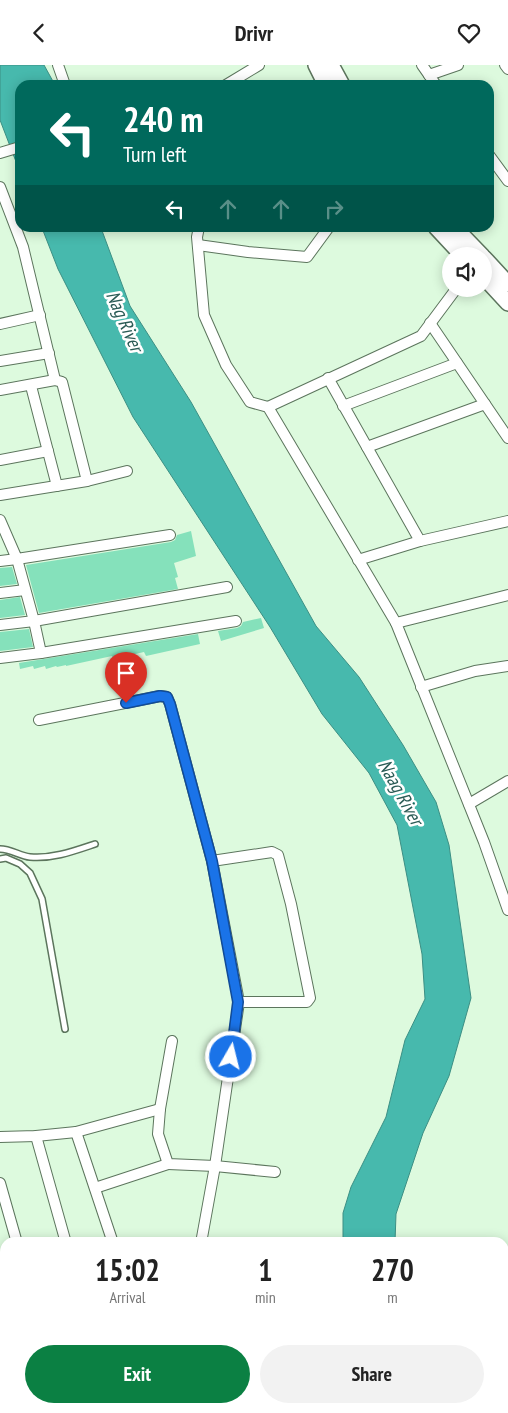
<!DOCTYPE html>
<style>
:root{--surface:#fff;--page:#f2f2f2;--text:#222;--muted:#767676;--accent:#0b8043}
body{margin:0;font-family:"PT Sans Narrow",sans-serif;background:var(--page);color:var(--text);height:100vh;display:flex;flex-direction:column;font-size:19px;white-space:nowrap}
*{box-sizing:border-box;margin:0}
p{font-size:16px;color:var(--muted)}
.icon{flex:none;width:28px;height:28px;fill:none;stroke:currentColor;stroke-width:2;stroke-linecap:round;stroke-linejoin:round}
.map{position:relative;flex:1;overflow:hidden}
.side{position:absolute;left:0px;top:1172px;width:509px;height:176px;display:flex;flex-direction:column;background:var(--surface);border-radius:15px 15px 0 0;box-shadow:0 2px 12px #0003}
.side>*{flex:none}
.hud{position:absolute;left:15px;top:15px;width:479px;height:152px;border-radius:15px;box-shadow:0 2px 12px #0003;background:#00695c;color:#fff;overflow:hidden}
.tools{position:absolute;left:442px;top:182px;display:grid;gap:10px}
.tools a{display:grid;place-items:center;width:50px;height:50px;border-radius:50%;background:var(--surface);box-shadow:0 2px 12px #0003;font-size:25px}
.pin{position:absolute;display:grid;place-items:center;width:42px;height:42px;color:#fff;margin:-51px -21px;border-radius:50% 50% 50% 0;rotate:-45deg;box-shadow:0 0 5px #0007}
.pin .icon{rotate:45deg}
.me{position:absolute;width:55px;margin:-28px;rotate:8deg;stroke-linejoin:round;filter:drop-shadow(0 0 4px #0008)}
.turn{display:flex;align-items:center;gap:18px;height:105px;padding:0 25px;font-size:22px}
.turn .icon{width:65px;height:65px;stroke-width:2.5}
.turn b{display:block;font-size:35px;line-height:42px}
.lanes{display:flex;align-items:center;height:48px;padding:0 25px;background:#0003;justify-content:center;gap:25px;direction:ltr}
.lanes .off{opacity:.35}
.eta{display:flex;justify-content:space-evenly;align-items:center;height:85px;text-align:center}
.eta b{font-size:30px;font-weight:600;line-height:35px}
.primary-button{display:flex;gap:10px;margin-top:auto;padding:10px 25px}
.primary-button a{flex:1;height:58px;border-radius:30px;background:var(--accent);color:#fff;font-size:20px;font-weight:600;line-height:58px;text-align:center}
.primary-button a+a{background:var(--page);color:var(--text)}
header{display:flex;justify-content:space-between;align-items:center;height:65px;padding:0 25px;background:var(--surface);font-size:22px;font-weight:600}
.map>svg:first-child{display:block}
</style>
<header><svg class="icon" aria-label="back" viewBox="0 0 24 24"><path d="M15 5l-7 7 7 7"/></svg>Drivr<svg class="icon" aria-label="heart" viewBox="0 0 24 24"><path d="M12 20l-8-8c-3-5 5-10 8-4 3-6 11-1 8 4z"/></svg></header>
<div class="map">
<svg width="508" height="1348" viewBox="0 0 508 1348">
<rect width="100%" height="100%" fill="#ddfade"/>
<g fill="#47b9ad" stroke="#3c8f84">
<path d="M0 0H44L55 20H20V107L0 55Z"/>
<path d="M42 163H101L130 241 191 337 316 561 359 612 403 680 436 737 449 780 471 933 449 1011 423 1068 396 1149 395 1177H343V1148L351 1122 386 1052 405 975 425 934 422 889 397 760 369 708 322 649 270 562 133 352 58 204Z"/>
<path d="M342 1344H407L408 1348H342Z"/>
</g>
<g fill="#85e1bb">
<path d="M191 466 196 491 174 498 178 512 175 513 178 524 39 548 26 500 171 477 175 475 177 470Z"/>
<path d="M12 502 17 519 0 521V503Z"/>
<path d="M20 532 25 550 0 553V535Z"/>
<path d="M261 553 264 563 221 576 218 566 237 563 241 561 243 557Z"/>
<path d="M29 564 33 582 0 586V567Z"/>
<path d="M198 569 200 579 146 591 144 587 113 594 112 591 66 601V600L57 602 56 601 46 604 45 601 34 604 33 601 20 604 19 598Z"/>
</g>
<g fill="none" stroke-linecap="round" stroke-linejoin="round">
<defs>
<g id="lane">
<path d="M0 784C11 784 20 791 30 792 53 794 74 786 95 779"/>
<path d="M0 794 6 793 20 799 30 808 42 834 65 964"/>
</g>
<g id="street">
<path d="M58 0 65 20"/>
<path d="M422 0 436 20"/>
<path d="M505 0 508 4"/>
<path d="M429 10 458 0"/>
<path d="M226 20 259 0"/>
<path d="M0 88 20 82"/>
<path d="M489 90 508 116"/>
<path d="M0 122 23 182 55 315 62 317 87 416 0 430"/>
<path d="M199 162 197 172 204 250 226 300 250 337 268 342 396 558"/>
<path d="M198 180 248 187 307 192 329 162"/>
<path d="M430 258 508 373"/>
<path d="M0 259 40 250"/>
<path d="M0 296 49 288"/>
<path d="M328 313 420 476 508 456"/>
<path d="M31 321 57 421"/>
<path d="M0 325 55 315"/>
<path d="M343 341 457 298"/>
<path d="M268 342 421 271 456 224"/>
<path d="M367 382 485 339"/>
<path d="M0 395 48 386"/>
<path d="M87 416 127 406"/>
<path d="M0 455 17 494 170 470"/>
<path d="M358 495 420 476"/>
<path d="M0 496 17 494 34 556 0 560"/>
<path d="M0 528 25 525"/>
<path d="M508 530 396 558 484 777 508 845"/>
<path d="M41 588 236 556"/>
<path d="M0 593 41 588 34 556 227 522"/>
<path d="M421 622 475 606 508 601"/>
<path d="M39 655 160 631 167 632 170 639 212 796 239 937 215 1101 201 1178"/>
<path d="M469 739 508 716"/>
<path d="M212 796 272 787 278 790 291 839 310 933 307 937H239"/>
<path d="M172 976 160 1044 158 1069 168 1099 215 1101 275 1107"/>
<path d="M76 1067 113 1178"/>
<path d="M36 1071 66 1178"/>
<path d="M0 1072 36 1071 76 1067 160 1044"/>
<path d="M0 1118 17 1178"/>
<path d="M95 1123 168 1099"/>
<path d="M0 1240 5 1239"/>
<path d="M69 1344 70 1348"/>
<path d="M142 1344V1348"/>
<path d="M209 1344V1348"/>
</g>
<g id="secondary">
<path d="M316 0 326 20"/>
<path d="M331 0 342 20"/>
<path d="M436 162 463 191"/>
<path d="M454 162 482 191"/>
<path d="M484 193 508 219"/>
<path d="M484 212 508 238"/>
</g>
</defs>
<use href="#lane" stroke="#5c755d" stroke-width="8"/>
<use href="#street" stroke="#5c755d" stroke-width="12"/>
<use href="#secondary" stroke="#5c755d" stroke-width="18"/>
<use href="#lane" stroke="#fff" stroke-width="5"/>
<use href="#street" stroke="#fff" stroke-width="10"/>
<use href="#secondary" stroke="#fff" stroke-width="15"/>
</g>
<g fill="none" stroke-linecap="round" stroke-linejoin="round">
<defs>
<path id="route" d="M126 638 160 631 167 632 170 639 212 796 238 937 231 992"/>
</defs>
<use href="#route" stroke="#114b97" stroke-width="12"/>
<use href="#route" stroke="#1a73e8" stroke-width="9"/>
</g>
<g text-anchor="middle" stroke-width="5" stroke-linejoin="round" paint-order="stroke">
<g font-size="19" font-style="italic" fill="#2a5b55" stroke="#fff">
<text transform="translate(125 256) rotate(66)" y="7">Nag River</text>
<text transform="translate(401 727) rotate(61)" y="7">Naag River</text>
</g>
</g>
</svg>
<div class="tools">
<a><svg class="icon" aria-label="sound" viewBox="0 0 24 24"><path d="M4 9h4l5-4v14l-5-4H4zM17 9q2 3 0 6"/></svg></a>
</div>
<div class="pin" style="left:126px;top:638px;background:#d93025"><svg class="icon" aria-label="arrive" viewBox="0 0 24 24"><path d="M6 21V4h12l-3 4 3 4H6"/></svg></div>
<svg class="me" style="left:231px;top:992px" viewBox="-20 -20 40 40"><circle r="17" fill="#1a73e8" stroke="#fff" stroke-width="3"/><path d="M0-11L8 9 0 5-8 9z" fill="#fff"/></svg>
<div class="hud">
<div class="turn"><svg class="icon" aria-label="left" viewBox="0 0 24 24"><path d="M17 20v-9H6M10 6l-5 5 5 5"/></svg><div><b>240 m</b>Turn left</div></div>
<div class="lanes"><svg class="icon" aria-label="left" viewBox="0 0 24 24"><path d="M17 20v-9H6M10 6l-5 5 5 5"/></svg><svg class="icon off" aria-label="ahead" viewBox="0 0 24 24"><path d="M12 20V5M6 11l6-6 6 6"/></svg><svg class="icon off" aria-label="ahead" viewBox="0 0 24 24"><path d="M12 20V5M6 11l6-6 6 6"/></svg><svg class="icon off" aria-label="right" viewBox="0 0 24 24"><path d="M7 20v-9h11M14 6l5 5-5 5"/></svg></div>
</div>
<section class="side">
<div class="eta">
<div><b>15:02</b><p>Arrival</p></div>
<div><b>1</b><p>min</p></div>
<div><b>270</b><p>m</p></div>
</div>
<div class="primary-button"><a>Exit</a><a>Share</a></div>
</section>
</div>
